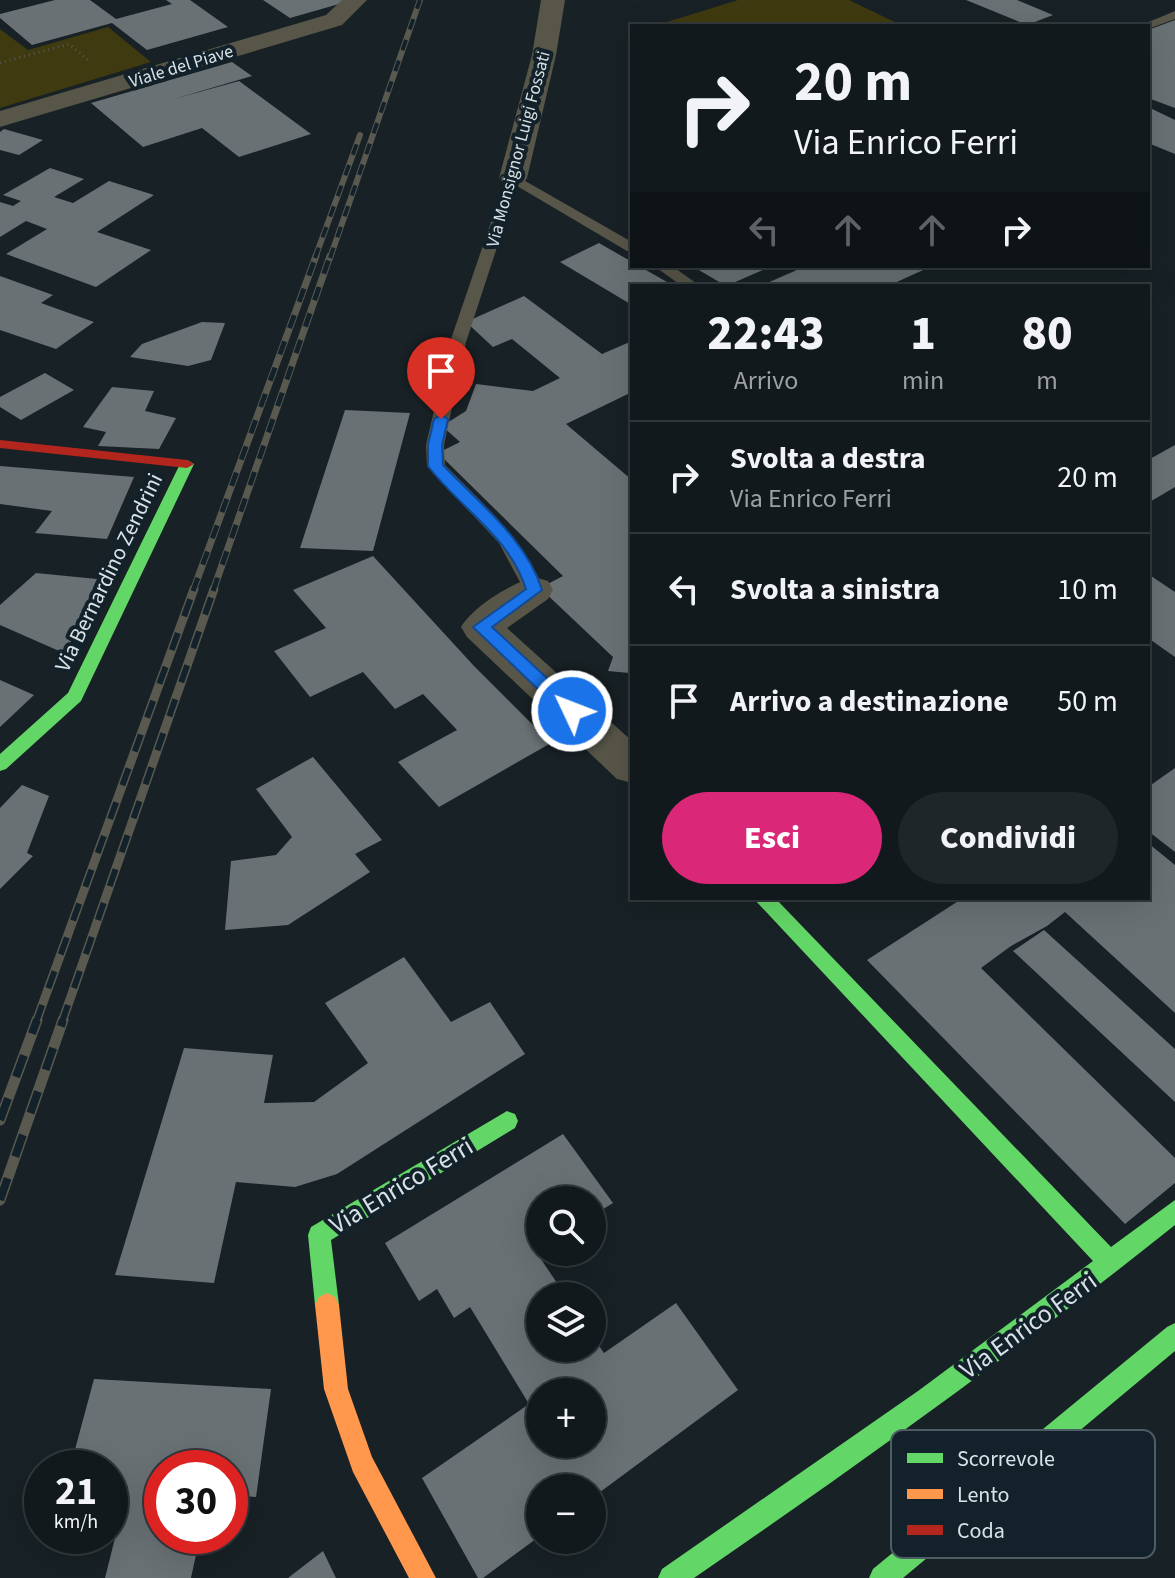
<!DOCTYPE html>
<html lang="it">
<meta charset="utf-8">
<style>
:root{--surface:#12191c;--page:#1f2629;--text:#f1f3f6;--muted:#9ca0a3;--line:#31383b;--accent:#db2777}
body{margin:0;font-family:"Source Sans 3",sans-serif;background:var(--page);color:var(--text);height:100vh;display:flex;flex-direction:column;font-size:30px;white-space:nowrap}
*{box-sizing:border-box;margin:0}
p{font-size:26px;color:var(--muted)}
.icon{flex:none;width:44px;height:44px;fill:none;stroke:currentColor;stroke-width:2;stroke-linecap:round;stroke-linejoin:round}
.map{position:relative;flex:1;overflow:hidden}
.details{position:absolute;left:630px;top:284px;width:520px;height:616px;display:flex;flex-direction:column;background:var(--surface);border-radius:0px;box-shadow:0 8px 32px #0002,0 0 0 2px var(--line)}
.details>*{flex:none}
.hud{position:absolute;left:630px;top:24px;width:520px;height:244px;border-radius:0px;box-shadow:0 8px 32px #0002,0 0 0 2px var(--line);background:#12191c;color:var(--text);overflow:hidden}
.tools{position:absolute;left:526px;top:1186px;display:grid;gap:16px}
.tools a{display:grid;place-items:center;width:80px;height:80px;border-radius:50%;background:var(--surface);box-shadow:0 8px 32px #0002,0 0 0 2px var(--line);font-size:40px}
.speed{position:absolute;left:24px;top:1450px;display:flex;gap:16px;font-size:40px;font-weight:700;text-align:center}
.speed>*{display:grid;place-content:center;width:104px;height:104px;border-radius:50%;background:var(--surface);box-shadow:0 8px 32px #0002,0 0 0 2px var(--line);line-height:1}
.speed small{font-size:20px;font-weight:400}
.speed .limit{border:12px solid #d22;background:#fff;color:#111}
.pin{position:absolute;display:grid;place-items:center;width:68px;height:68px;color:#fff;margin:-82px -34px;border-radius:50% 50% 50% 0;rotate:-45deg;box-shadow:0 0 8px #0007}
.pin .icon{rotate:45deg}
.me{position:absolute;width:88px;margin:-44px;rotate:313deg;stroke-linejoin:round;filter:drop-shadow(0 0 6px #0008)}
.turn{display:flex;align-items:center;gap:28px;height:168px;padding:0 32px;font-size:36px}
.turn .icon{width:104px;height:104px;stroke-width:2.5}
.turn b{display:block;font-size:56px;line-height:68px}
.lanes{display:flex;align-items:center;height:76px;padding:0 32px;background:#0003;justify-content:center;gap:40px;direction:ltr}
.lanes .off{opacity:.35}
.eta{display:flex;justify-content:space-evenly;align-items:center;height:136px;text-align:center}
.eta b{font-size:48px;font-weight:800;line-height:56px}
.button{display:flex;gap:16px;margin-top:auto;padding:16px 32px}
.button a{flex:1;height:92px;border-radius:48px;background:var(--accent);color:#fff;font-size:32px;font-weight:800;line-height:92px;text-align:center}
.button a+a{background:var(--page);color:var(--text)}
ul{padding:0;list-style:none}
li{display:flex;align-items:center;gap:24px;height:112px;padding:0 32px;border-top:2px solid var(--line)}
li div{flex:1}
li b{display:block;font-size:30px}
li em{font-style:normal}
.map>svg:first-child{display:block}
</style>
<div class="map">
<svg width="1175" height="1578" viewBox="0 0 1175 1578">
<rect width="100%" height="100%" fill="#182125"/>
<g fill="#403a10">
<path d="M738 0H849L903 26H654Z"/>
<path d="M108 27 151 62 0 108V29L28 50Z"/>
</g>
<g fill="#697175" fill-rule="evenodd">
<path d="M55 0H90L116 19 172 4 166 0H190L228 27 147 50 112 23 32 45 0 18V14Z"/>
<path d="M263 0H342L346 2 290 18Z"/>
<path d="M966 0H1017L1053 15 1027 25Z"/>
<path d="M1175 20V108L1148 98 1150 82 1148 81V30Z"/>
<path d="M232 62 252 76 174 99 239 81 311 134 239 157 202 128 143 147 91 103Z"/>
<path d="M1148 107 1175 120V154L1148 143Z"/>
<path d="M4 129 43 140 19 155 0 150V132Z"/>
<path d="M50 168 84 179 54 197 73 203 109 181 154 195 97 232 151 250 96 287 6 254 47 229 26 221 0 237V202L13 206 21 201 3 195Z"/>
<path d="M599 243 632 262V266H639L674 286H632V305L560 262Z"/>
<path d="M692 266H772L726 286Z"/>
<path d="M806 266H932L888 286H760Z"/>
<path d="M0 276 53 295 41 303 94 322 56 349 0 330Z"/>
<path d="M524 296 602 354 632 341V392L566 424 632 480V676L629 673 608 671 613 657 540 588 563 576 438 453 460 442 442 426 466 411 476 384 533 391 560 378 512 339 493 347 466 322Z"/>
<path d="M202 322 225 323 211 360 188 366 130 357 142 344Z"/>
<path d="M45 373 74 390 21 420 0 407V397Z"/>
<path d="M112 387 154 391 145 411 176 418 159 449 98 446 106 432 83 427Z"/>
<path d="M345 410 410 413 373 551 300 548Z"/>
<path d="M1175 445V487L1148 503V460Z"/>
<path d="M0 466 134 477 107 539 35 533 52 511 0 504Z"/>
<path d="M373 556 474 666 551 743 439 807 398 762 457 730 423 694 395 709 363 672 310 697 274 651 326 628 293 590Z"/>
<path d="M36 573 97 579 66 654 0 625V605Z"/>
<path d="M1148 574 1175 592V657L1148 638Z"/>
<path d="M0 680 34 695 0 727Z"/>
<path d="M313 757 382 840 355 854 370 872 288 925 225 930 231 861 276 855 292 837 256 789Z"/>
<path d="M1175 768V852L1148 831V787Z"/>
<path d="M22 785 49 796 27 853 33 856 0 889V808Z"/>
<path d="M1148 843 1175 865V1013L1065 912 1047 926 1011 946 981 968 1175 1158V1183L1125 1224 867 960 963 898H1148Z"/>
<path d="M1044 930 1175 1049V1102L1013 951Z"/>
<path d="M404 957 451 1022 490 1002 525 1054 337 1174 295 1187 236 1182 214 1283 115 1275 184 1048 273 1055 264 1103 314 1102 368 1063 325 1003Z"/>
<path d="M563 1134 613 1203 592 1216V1200H540V1250L536 1252 566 1296H540V1348H592V1336L604 1353 676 1303 738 1390 592 1498V1488H540V1536L483 1578H478L422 1478 529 1404 470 1307 454 1318 437 1289 419 1301 385 1243ZM540 1392H592V1444H540Z"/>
<path d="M94 1379 271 1389 256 1497 230 1495V1468H162V1536H200L191 1578H105L128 1486 110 1485V1468H70Z"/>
<path d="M323 1551 336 1578H288Z"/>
</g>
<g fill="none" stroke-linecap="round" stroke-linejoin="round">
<path stroke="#57574f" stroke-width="3" stroke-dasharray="1 4" stroke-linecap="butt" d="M0 63 69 44 90 62"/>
<g fill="#575648" fill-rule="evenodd">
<path d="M1175 11V19L1148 29V26H1139Z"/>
<path d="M513 174 632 242V252L627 251 517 186 466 342 444 445 445 465C483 504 523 538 544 590L534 597 527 595 499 543 427 466 426 445 450 342 506 178Z"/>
<path d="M654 266H672L700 286H682Z"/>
</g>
<g fill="#575648" fill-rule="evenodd">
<path d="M342 0H367L342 25 0 127V111L326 15Z"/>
<path d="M541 0H565L556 55 527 178 523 184 513 186 503 184 499 178 532 55Z"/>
<path d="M534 577 548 581 553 590 548 599 507 628 632 741V783L617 779 467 637 461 627C474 606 510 584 534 577Z"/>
</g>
<g fill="#63d668" fill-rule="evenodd">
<path d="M187 460 194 464 81 701 6 769 0 771V754L68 693 180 464Z"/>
<path d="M753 898H775L1111 1247 1175 1200V1225C1020 1349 858 1465 694 1578H658L662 1569 918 1391 1093 1261Z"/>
<path d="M507 1111 515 1114 518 1121 515 1128 331 1240 339 1305 335 1313 327 1317 319 1313 315 1305 308 1235 311 1227Z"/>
<path d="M1175 1323V1351L903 1578H869L873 1569 1167 1327Z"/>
</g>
<path fill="#ff974d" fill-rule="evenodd" d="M327 1293 335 1297 339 1305 348 1389 372 1457 436 1578H409L353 1472 324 1389 315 1305 319 1297Z"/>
<path fill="#b3261e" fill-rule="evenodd" d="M0 440 187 460 194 464 187 468 0 448Z"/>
<defs>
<g id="rail-far3">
<path d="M315 258 360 135"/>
<path d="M330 258 420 0"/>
</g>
<g id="rail-far2">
<path d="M193 591 316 256"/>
<path d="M213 591 330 256"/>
</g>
<g id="rail-far1">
<path d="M36 1022 194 589"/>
<path d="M62 1022 214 589"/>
</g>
<g id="rail">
<path d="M0 1120 37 1020"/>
<path d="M0 1200 63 1020"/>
</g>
</defs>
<use href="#rail-far3" stroke="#595950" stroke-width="6"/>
<use href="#rail-far2" stroke="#595950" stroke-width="7"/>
<use href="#rail-far1" stroke="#595950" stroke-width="9"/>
<use href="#rail" stroke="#595950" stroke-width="11"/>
<use href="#rail-far3" stroke="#13222a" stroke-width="4" stroke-dasharray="11" stroke-linecap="butt"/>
<use href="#rail-far2" stroke="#13222a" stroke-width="5" stroke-dasharray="14" stroke-linecap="butt"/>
<use href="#rail-far1" stroke="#13222a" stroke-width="6" stroke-dasharray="18" stroke-linecap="butt"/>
<use href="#rail" stroke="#13222a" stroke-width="8" stroke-dasharray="23" stroke-linecap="butt"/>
</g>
<path fill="#1a73e8" stroke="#114b97" stroke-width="2" d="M441 415 448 419 442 445 443 465C479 503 526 539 542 590L492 627 578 707 580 711 578 716H566L473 627 526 589C510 537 460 508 428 466V445L434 419Z"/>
<g text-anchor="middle" stroke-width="8" stroke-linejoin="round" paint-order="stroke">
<g font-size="18" fill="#d8e2e7" stroke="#13222a">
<text transform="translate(181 66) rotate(-17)" y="6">Viale del Piave</text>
<text transform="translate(518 149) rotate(-75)" y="6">Via Monsignor Luigi Fossati</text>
</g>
<g font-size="22" fill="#d8e2e7" stroke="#13222a">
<text transform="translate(108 572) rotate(-64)" y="8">Via Bernardino Zendrini</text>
</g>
<g font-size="26" fill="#d8e2e7" stroke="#13222a">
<text transform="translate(401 1185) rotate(-31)" y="9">Via Enrico Ferri</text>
<text transform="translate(1028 1325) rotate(-36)" y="9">Via Enrico Ferri</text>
</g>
</g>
<rect x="891" y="1430" width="264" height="128" rx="12" fill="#13222a" stroke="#4e5c63" stroke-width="2"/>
<rect x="907" y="1453" width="36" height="10" fill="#63d668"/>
<rect x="907" y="1489" width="36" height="10" fill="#ff974d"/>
<rect x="907" y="1525" width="36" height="10" fill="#b3261e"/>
<g font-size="22" fill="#d8e2e7">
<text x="957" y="1466">Scorrevole</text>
<text x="957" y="1502">Lento</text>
<text x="957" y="1538">Coda</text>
</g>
</svg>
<div class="tools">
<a><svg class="icon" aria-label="search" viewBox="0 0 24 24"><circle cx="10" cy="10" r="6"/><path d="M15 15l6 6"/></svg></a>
<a><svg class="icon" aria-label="layers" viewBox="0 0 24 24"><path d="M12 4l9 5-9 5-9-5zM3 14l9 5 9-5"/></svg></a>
<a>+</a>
<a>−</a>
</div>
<div class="speed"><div>21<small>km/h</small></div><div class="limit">30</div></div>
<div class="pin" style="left:441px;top:419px;background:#d93025"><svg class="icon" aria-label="arrive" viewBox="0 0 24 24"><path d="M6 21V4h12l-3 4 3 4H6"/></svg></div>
<svg class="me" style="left:572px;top:711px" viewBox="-20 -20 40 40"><circle r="17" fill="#1a73e8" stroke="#fff" stroke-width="3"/><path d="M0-11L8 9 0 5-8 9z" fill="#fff"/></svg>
<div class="hud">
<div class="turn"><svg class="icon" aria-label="right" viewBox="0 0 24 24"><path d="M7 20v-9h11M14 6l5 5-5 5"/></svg><div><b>20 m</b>Via Enrico Ferri</div></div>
<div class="lanes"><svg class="icon off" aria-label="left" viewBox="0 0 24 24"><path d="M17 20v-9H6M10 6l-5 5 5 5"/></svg><svg class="icon off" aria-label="ahead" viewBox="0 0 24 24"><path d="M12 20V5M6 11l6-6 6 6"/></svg><svg class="icon off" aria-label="ahead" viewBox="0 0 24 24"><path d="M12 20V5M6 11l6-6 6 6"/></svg><svg class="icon" aria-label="right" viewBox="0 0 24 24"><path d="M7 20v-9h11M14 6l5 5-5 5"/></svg></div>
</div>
<section class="details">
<div class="eta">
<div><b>22:43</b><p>Arrivo</p></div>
<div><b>1</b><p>min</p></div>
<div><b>80</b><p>m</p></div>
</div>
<ul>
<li><svg class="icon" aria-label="right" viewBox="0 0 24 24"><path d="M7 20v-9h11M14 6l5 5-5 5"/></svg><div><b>Svolta a destra</b><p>Via Enrico Ferri</p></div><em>20 m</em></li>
<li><svg class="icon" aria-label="left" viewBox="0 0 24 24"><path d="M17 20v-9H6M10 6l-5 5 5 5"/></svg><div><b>Svolta a sinistra</b></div><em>10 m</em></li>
<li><svg class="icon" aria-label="arrive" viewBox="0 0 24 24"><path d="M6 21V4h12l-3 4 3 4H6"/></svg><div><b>Arrivo a destinazione</b></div><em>50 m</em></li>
</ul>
<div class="button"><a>Esci</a><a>Condividi</a></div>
</section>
</div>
